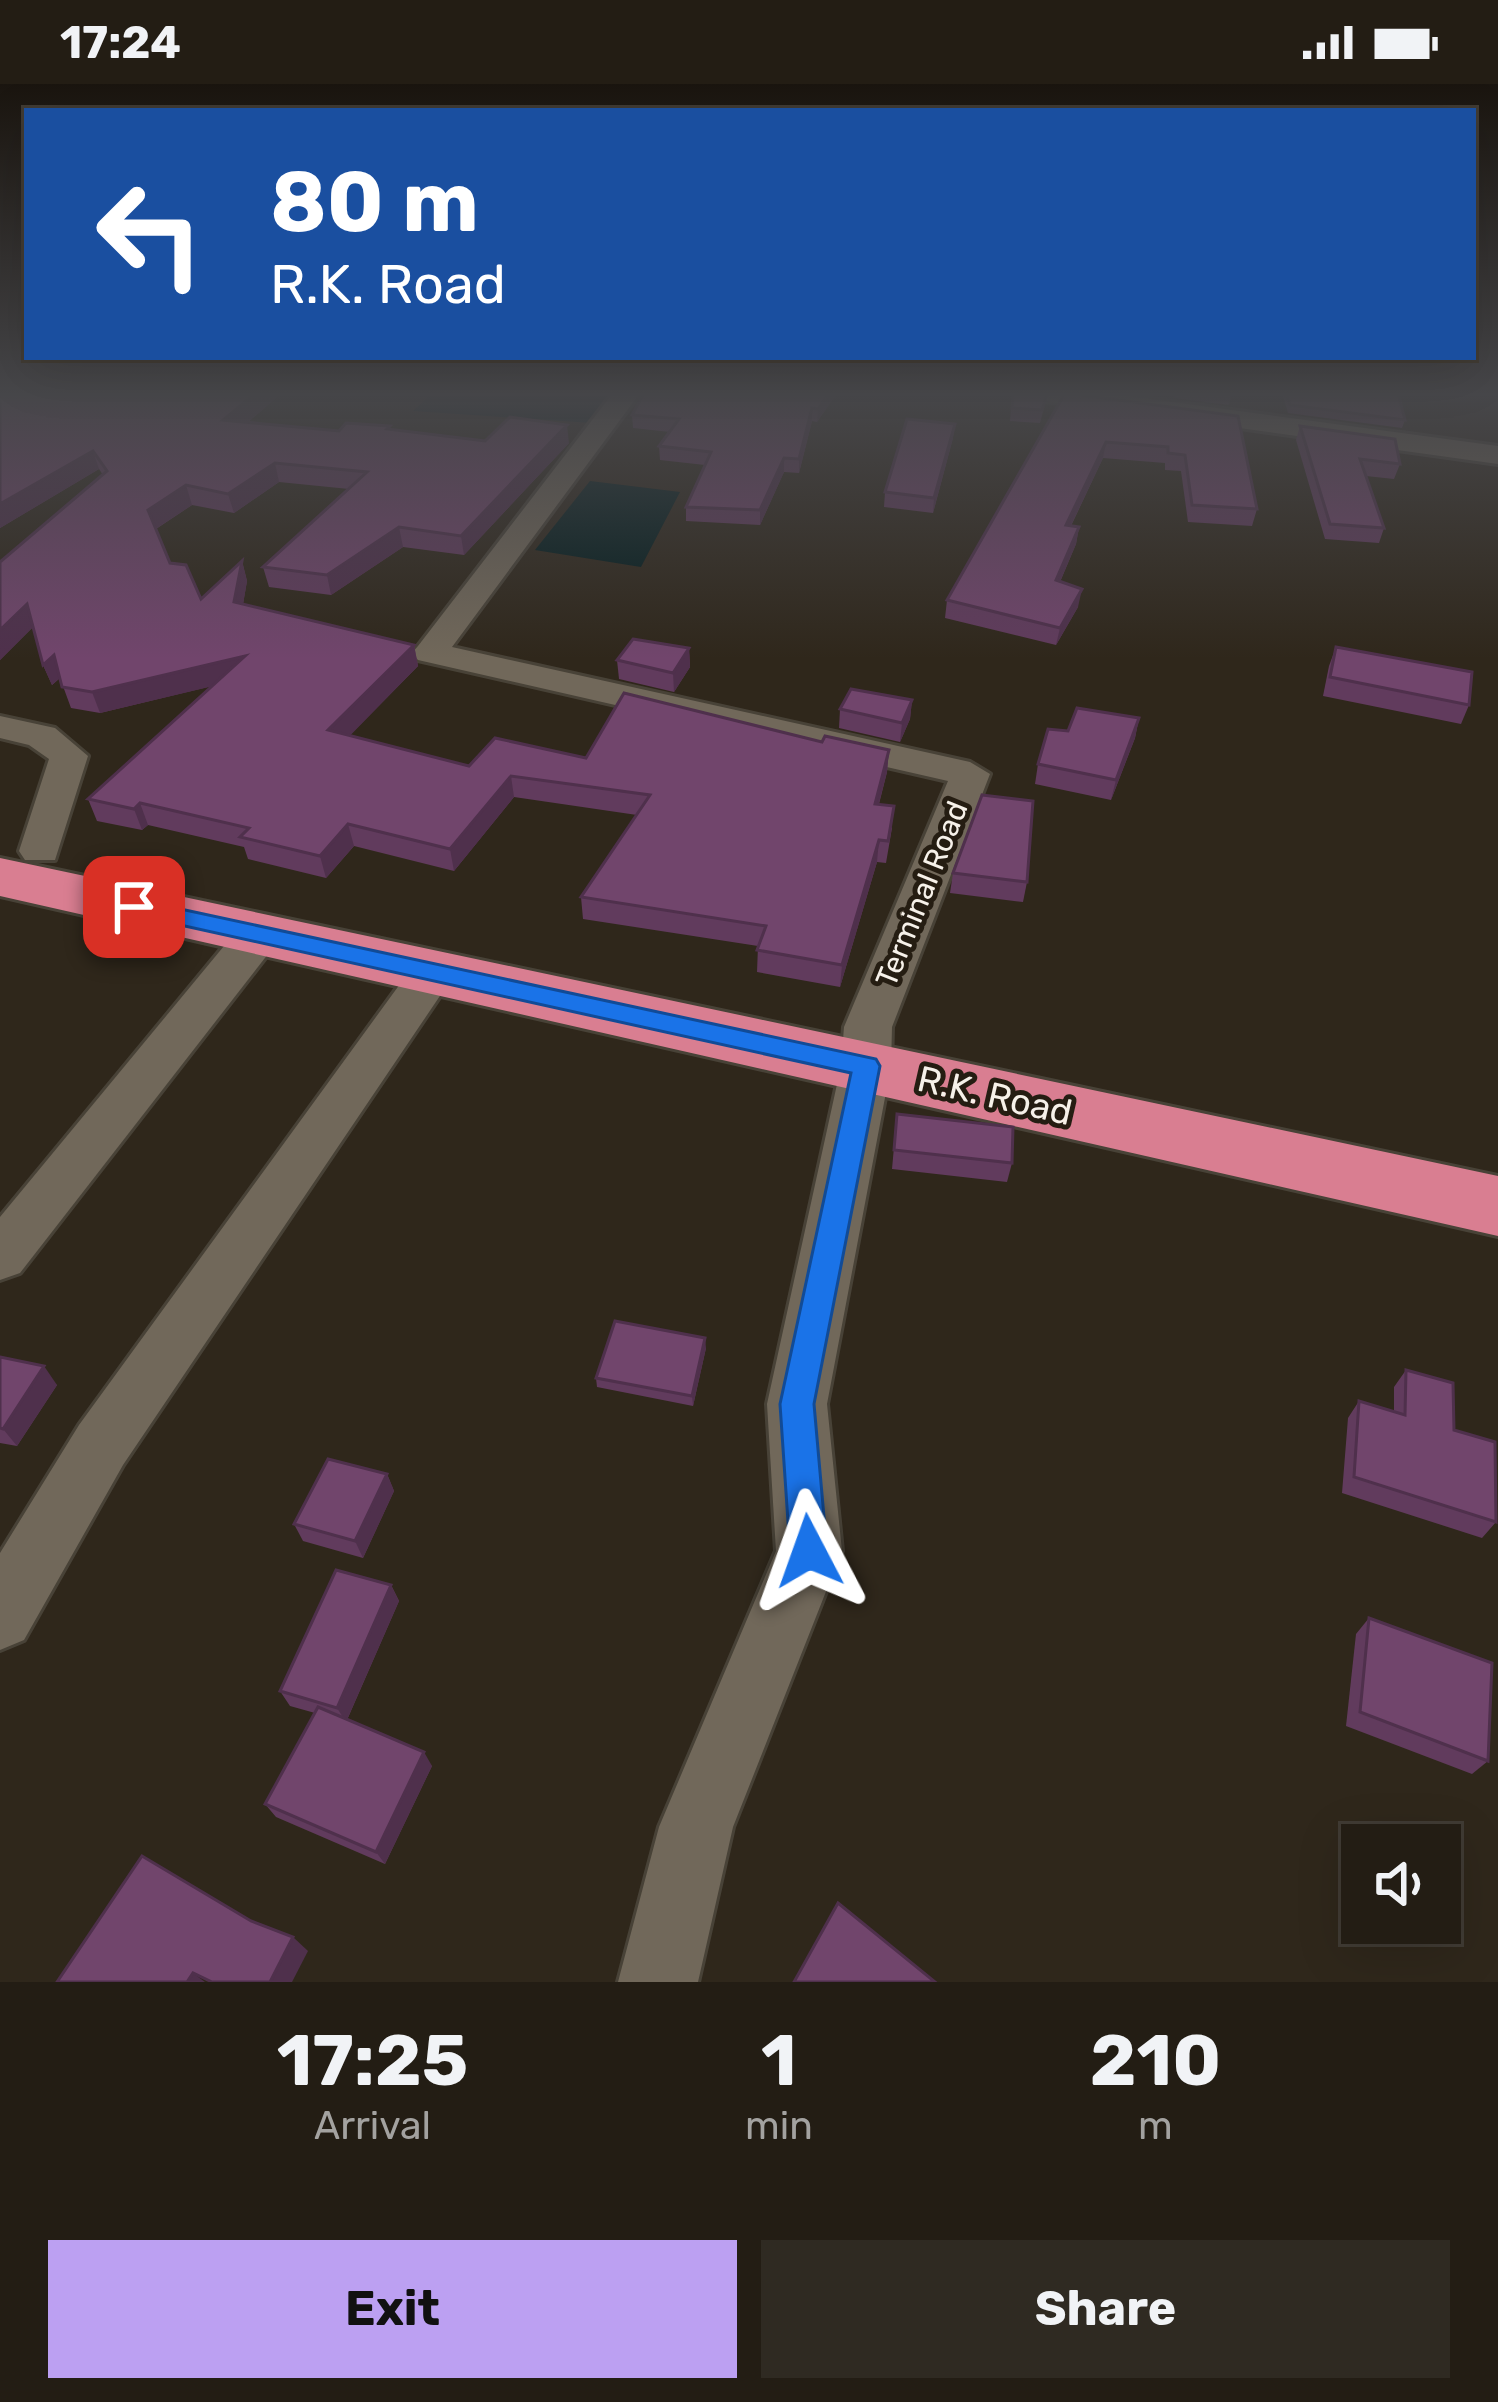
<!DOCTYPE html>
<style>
:root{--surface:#231d14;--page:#2f2a22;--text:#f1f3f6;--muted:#a3a2a0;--line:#403b34;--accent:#bca0f2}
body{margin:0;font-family:Rubik,sans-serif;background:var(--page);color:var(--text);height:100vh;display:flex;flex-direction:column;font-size:45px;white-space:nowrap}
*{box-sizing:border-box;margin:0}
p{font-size:39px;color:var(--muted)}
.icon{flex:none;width:66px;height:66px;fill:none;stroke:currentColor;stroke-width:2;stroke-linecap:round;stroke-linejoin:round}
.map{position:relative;height:1898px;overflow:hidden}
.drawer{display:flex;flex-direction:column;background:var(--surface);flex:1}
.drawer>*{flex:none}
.banner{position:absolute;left:24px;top:24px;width:1452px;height:252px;border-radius:0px;box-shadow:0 12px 48px #0002,0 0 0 3px var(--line);background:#1a4fa0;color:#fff;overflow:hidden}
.buttons{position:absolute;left:1341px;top:1740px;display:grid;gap:24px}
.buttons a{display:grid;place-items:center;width:120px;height:120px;border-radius:0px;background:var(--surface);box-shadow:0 12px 48px #0002,0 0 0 3px var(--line);font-size:60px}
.pin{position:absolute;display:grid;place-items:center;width:102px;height:102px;color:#fff;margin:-51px;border-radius:24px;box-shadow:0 6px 18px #0006}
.me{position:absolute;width:132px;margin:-66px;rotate:356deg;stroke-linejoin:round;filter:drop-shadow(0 0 9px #0008)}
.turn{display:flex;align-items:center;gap:42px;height:252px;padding:0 48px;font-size:54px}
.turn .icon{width:156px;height:156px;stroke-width:2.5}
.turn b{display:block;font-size:84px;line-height:102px}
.eta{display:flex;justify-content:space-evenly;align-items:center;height:204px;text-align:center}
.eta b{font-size:72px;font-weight:700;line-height:84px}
.button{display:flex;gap:24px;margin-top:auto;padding:24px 48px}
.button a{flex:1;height:138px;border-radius:0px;background:var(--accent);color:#111;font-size:48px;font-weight:700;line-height:138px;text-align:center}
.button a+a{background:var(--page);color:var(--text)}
.status{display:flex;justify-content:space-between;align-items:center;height:84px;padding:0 60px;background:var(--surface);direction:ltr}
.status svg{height:33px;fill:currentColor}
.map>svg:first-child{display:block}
</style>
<div class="status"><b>17:24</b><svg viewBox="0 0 49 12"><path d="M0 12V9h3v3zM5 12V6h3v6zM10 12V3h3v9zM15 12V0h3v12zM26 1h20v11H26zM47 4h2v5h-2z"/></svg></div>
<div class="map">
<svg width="1498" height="1898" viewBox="0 0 1498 1898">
<rect width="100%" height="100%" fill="#2f271b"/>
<g fill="#021c1d">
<path d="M432 309H613L592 339 413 327Z"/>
<path d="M590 397 680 408 641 483 535 466Z"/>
</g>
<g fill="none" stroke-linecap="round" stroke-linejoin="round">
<defs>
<g id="minor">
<path d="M613 309H640L452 563 970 678 990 690 892 943 891 982 827 1320 842 1467 733 1743 698 1898H618L659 1743 776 1467 767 1320 841 982 844 943 948 697 418 576 412 569 418 562Z"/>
<path d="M1032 309H1106L1498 362V380L1045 317Z"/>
<path d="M0 632 55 644 88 672 55 776H25L19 767 49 675 29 661 0 654Z"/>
<path d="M259 835 275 839 281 850 275 861 20 1189 0 1196V1133L243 839Z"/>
<path d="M432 873 448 878 455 889 448 900 123 1381 24 1556 0 1566V1469L79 1341 416 878Z"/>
</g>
<path id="highway" d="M0 774 1498 1092V1152L0 812Z"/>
</defs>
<use href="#minor" stroke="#484237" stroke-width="6"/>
<use href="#highway" stroke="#484237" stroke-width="6"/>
<use href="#minor" fill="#71685a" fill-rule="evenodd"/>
<use href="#highway" fill="#d97e91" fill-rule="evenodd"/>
</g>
<g fill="#613b5d">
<path d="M0 309H282L247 339 339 347 391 346 485 357 569 359 464 471 403 463 331 511 269 503 263 483 349 405 279 398 234 429 192 421 156 445 170 479 201 515 242 477 247 497 243 520 414 561 418 582 349 652 469 682 822 658 889 666 887 688 879 720 892 744 886 779 877 778 840 903 757 888 758 862 583 835 581 813 637 731 514 713 454 787 354 762 326 794 248 775 244 763 148 741 142 746 97 737 88 715 212 602 100 629 71 624 60 594 52 601 43 581 33 543 0 576V478L103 391 99 385 0 444Z"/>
<path d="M837 309 817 338 812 337 799 389 784 388 760 441 686 437V423L705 381 660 376 659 362 670 348 633 344 632 331Z"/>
<path d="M1012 309H1048L1040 339 1010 337Z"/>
<path d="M1065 309 1238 332 1257 425 1252 442 1188 438 1181 387 1165 386V379L1103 374 1071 442 1079 443 1076 460 1060 498 1078 523 1056 561 945 534 947 516Z"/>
<path d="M1175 309H1230L1231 313 1229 321 1174 314Z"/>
<path d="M1282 309H1398L1405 336 1402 344 1288 329Z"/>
<path d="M1300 342 1400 380 1394 395 1366 392 1384 444 1379 459 1325 455 1296 356Z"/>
<path d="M953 354 933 429 884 423 885 408Z"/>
<path d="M1336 563 1469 621 1461 640 1323 612 1329 582Z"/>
<path d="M689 564 690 583 674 608 619 595 617 576Z"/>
<path d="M912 616 910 635 900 658 839 644 840 625Z"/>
<path d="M1139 634 1135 654 1111 716 1035 700 1038 680 1068 647Z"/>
<path d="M953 789 1027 798 1023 818 950 809Z"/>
<path d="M897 1030 1012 1079 1007 1098 892 1085Z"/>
<path d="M706 1264 693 1322 597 1303 596 1294Z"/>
<path d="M0 1273 57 1301 17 1362 0 1359Z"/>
<path d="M1406 1286 1454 1346 1496 1438 1482 1454 1342 1409 1348 1334 1359 1317 1394 1327V1303Z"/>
<path d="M387 1390 394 1407 363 1474 303 1457 294 1440Z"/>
<path d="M391 1501 399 1517 347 1636 432 1682 385 1780 276 1733 265 1720 315 1629 290 1622 280 1607Z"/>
<path d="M1369 1534 1488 1677 1472 1690 1346 1642 1356 1550Z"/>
</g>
<g fill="#4f304c">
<path d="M256 309H282L228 355 223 336Z"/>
<path d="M829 309H837L817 338 818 325Z"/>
<path d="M812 324V337L799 389V375Z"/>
<path d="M955 340 953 354 933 429 934 414Z"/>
<path d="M567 341 569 359 464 471 461 452Z"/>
<path d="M1106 358 1103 374 1063 458 1066 441Z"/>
<path d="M93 367 99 385 0 444V420Z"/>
<path d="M784 374V388L760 441V426Z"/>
<path d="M275 379 279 398 234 429 228 410Z"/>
<path d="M186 401 192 421 154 446 148 426Z"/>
<path d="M399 443 403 463 331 511 327 491Z"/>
<path d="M1079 443 1076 460 1053 514 1056 496Z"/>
<path d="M242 477 247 497 240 538 234 518Z"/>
<path d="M1082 505 1078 523 1056 561 1060 544Z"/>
<path d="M27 520 36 540 0 576V546Z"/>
<path d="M414 561 418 582 334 668 328 646Z"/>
<path d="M689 564 690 583 674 608 673 589Z"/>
<path d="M54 571 62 592 52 601 43 581Z"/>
<path d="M245 572 251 593 100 629 92 608Z"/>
<path d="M912 616 910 635 900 658 902 639Z"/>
<path d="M1139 634 1135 654 1111 716 1116 696Z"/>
<path d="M889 666 887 688 873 742 875 720Z"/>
<path d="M511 692 514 713 454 787 450 765Z"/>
<path d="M140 719 148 741 142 746 134 725Z"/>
<path d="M348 740 354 762 326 794 320 772Z"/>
<path d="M879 756 877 778 840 903 842 881Z"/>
<path d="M705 1254 706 1264 693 1322 692 1312Z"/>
<path d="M44 1282 57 1301 17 1362 3 1345Z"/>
<path d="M387 1390 394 1407 363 1474 355 1457Z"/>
<path d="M391 1501 399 1517 346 1638 337 1624Z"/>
<path d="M424 1668 432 1682 385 1780 376 1768Z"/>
<path d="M293 1853 308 1867 292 1898H270Z"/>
<path d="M193 1889 205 1898H187Z"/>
</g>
<g fill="#71456c" stroke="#4f304c" stroke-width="3">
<path d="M0 309H256L223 336 339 347 346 339 390 342 387 345 485 357 510 333 567 341 461 452 399 443 327 491 263 483 367 388 275 379 228 410 186 401 148 426 170 479 186 481 201 515 242 477 234 518 414 561 328 646 469 682 495 654 586 674 624 609 822 658 825 652 889 666 875 720 894 722 888 757 879 756 842 881 757 866 766 842 581 813 650 711 511 692 450 765 348 740 320 772 240 753 249 744 140 719 134 725 88 715 245 572 92 608 62 603 54 571 43 581 27 520 0 546V478L107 387 93 367 0 420Z"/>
<path d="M644 309H829L818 325 812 324 799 375 784 374 760 426 686 423 711 368 659 362 679 335 632 331Z"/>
<path d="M1013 309H1047L1042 326 1012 324Z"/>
<path d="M1065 309 1238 332 1257 425 1192 421 1185 371 1168 369V363L1106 358 1066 441 1079 443 1056 496 1082 505 1060 544 947 516Z"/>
<path d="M1287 309H1398L1405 336 1290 321Z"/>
<path d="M907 335 955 340 934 414 885 408Z"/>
<path d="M1300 342 1395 355 1400 380 1360 375 1384 444 1330 440Z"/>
<path d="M633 555 689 564 673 589 617 576Z"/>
<path d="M1336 563 1472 588 1469 621 1330 593Z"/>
<path d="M851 605 912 616 902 639 840 625Z"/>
<path d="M1077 624 1139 634 1116 696 1038 680 1048 645 1068 647Z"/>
<path d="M982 711 1033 717 1027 798 953 789Z"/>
<path d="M897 1030 1013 1043 1012 1079 894 1066Z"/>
<path d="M615 1237 705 1254 692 1312 596 1294Z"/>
<path d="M0 1273 44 1282 3 1345 0 1344Z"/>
<path d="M1406 1286 1453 1299 1454 1346 1495 1358 1496 1438 1354 1393 1359 1317 1405 1331Z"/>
<path d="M328 1375 387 1390 355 1457 294 1440Z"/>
<path d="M336 1486 391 1501 337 1624 280 1607Z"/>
<path d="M1369 1534 1492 1579 1488 1677 1360 1628Z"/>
<path d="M318 1623 424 1668 376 1768 265 1720Z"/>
<path d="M142 1772 251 1837 293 1853 270 1898H212L193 1889 187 1898H57Z"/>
<path d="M838 1819 935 1898H794Z"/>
</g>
<linearGradient id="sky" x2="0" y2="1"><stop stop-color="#1a150f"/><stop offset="0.54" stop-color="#47474a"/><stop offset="1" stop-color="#47474a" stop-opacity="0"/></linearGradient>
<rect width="1498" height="575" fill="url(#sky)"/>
<path fill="#1a73e8" stroke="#114b97" stroke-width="3" d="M134 815 876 975 880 982 814 1320 827 1467 822 1480 809 1486 796 1480 790 1467 780 1320 851 989 126 829V817Z"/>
<g text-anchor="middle" stroke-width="10" stroke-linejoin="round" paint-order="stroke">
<g font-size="30" fill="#f6f1e9" stroke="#251d12">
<text transform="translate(922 810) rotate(-68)" y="10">Terminal Road</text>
</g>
<g font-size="36" fill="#f6f1e9" stroke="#251d12">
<text transform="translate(995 1011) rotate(13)" y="13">R.K. Road</text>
</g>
</g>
</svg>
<div class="buttons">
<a><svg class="icon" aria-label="sound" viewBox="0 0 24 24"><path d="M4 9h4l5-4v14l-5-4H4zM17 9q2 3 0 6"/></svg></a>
</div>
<div class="pin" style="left:134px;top:823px;background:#d93025"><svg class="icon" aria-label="arrive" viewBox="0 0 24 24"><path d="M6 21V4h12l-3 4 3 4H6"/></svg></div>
<svg class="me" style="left:809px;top:1467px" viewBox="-20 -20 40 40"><path d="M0-17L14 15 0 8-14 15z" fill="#1a73e8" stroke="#fff" stroke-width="4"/></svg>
<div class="banner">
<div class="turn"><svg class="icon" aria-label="left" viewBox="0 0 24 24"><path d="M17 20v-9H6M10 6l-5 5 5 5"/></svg><div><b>80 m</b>R.K. Road</div></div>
</div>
</div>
<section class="drawer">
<div class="eta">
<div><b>17:25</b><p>Arrival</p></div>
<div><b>1</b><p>min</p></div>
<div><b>210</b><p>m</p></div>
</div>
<div class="button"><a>Exit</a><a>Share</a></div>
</section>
